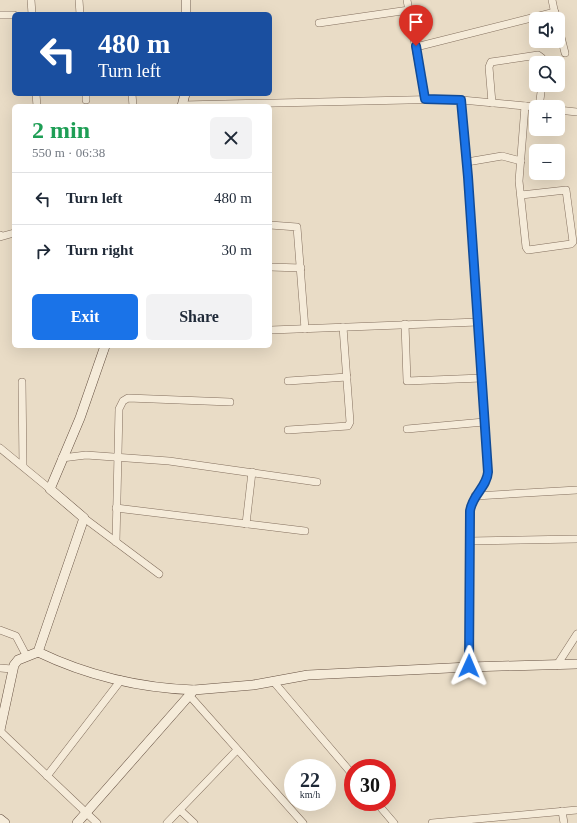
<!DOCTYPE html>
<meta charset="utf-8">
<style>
:root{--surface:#fff;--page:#f2f2f3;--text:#1f2937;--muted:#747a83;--line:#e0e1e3;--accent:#1a73e8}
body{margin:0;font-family:Georgia,serif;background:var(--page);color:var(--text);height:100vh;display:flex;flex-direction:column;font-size:15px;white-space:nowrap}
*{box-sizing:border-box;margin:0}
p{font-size:13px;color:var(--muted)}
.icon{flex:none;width:22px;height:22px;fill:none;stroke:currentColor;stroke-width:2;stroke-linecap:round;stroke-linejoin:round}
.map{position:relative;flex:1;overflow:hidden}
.sheet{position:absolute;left:12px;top:104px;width:260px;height:244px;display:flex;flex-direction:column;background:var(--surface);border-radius:6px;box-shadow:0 4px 16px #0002}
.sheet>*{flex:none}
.guide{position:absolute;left:12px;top:12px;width:260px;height:84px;border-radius:6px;box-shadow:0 4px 16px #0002;background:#1a4fa0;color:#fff;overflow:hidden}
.fabs{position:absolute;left:529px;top:12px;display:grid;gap:8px}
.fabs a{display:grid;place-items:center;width:36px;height:36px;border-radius:6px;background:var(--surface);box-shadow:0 4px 16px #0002;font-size:20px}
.speed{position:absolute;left:284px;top:759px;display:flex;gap:8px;font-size:20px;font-weight:700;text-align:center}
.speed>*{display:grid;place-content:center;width:52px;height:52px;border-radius:50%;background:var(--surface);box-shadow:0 4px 16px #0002;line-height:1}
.speed small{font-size:10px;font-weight:400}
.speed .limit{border:6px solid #d22;background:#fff;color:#111}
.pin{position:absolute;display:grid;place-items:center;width:34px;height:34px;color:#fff;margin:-41px -17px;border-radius:50% 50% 50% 0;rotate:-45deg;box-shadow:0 0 4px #0007}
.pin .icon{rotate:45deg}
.me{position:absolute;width:44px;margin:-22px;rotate:1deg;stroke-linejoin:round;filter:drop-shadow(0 0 3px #0008)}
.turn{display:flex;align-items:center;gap:14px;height:84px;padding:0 20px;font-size:18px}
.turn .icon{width:52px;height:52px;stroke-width:2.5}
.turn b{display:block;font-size:28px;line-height:34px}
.round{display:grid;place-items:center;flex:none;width:42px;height:42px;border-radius:6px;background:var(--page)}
.head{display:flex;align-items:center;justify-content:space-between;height:68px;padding:0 20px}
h1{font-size:24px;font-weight:700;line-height:30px;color:#1e9e55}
.cta{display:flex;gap:8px;margin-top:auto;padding:8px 20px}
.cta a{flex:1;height:46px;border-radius:6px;background:var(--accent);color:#fff;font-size:16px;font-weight:700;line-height:46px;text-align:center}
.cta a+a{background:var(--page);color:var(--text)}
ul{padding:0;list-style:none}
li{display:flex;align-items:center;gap:12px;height:52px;padding:0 20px;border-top:1px solid var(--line)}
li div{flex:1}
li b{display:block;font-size:15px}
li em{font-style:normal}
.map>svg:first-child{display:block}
</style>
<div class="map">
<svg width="577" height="823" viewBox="0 0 577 823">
<rect width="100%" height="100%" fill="#e9dcc6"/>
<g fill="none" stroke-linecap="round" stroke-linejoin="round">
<defs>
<g id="street">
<path d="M31 0 32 14"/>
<path d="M79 0 80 14"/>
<path d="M407 0 425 99"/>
<path d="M552 0 556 19"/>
<path d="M0 15H14"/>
<path d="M319 23 409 10"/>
<path d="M558 25 565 53"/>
<path d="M416 47 555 12"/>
<path d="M36 94 37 106"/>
<path d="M86 94V100"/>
<path d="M132 94 133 106"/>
<path d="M461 100 467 162 488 472C487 487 472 495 470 511L469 667"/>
<path d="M492 103 489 67 491 62 538 55 542 58V63"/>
<path d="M183 105 451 99 536 107"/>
<path d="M539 107 542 85"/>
<path d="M558 110 577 112"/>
<path d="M467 162 502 156 521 161"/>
<path d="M521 195 566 190 573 242 571 244 528 250 526 247 519 181 525 106"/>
<path d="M270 225 297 227 305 329"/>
<path d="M0 235V237L14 233"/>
<path d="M270 267 301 268"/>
<path d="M405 324 407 381 482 378"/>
<path d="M271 330 478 322"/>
<path d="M288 381 347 377"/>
<path d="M22 382 23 466"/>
<path d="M407 429 484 422"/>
<path d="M288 430 348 426 350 422 343 327"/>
<path d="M0 448 50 489"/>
<path d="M62 458 86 455 169 461 317 482"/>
<path d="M475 496 577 490"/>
<path d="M116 508 305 531"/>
<path d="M84 518 159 574"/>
<path d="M246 524 252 472"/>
<path d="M470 541 577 539"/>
<path d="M116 542 119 409 123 401 128 398 230 402"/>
<path d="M0 630 16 636 27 657"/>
<path d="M557 665 577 634"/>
<path d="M0 668 12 669"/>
<path d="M273 681 353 775"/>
<path d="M189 695 303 823"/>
<path d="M0 731 97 823"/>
<path d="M47 776 121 680"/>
<path d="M376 802 394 823"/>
<path d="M180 810 194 823"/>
<path d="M562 811 564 823"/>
<path d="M167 823 237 750"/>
<path d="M432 823 577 810"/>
</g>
<g id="secondary">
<path d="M186 0V14"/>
<path d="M182 106 185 94"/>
<path d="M38 652C86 675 141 688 194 690"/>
<path d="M0 730 14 665 18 660 38 652 84 518 50 489 80 418 105 346"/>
<path d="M0 819 5 823"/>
<path d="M77 823 194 690 253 685 308 675 469 667 577 664"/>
</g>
</defs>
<use href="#street" stroke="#836f5e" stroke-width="8"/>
<use href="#secondary" stroke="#655041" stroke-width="10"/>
<use href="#street" stroke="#f5ebd9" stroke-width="7"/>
<use href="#secondary" stroke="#f5ebd9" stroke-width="9"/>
</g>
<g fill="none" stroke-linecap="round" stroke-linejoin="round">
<defs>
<path id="route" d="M416 46 425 99 461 100 468 177 488 472C487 487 472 495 470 511L469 666"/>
</defs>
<use href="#route" stroke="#114b97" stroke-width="10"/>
<use href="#route" stroke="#1a73e8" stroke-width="7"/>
</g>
</svg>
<div class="fabs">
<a><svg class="icon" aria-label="sound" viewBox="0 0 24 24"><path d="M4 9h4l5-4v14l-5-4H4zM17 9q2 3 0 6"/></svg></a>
<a><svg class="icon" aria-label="search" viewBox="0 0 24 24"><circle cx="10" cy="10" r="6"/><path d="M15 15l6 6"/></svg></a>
<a>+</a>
<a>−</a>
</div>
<div class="speed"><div>22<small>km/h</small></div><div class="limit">30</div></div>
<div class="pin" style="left:416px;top:46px;background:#d93025"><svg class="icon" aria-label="arrive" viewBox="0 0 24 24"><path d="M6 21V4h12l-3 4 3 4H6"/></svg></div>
<svg class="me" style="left:469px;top:666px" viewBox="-20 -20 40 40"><path d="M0-17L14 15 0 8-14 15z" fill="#1a73e8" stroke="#fff" stroke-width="4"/></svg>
<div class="guide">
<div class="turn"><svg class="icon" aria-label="left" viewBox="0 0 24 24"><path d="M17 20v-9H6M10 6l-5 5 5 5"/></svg><div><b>480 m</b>Turn left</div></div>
</div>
<section class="sheet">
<div class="head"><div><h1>2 min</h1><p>550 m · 06:38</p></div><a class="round"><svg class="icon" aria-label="close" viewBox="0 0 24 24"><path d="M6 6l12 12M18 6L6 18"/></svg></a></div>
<ul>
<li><svg class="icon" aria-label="left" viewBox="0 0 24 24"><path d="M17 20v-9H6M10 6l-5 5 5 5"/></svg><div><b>Turn left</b></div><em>480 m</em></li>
<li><svg class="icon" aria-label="right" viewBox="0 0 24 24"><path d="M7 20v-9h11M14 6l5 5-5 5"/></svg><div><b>Turn right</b></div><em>30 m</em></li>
</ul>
<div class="cta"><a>Exit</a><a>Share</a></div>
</section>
</div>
